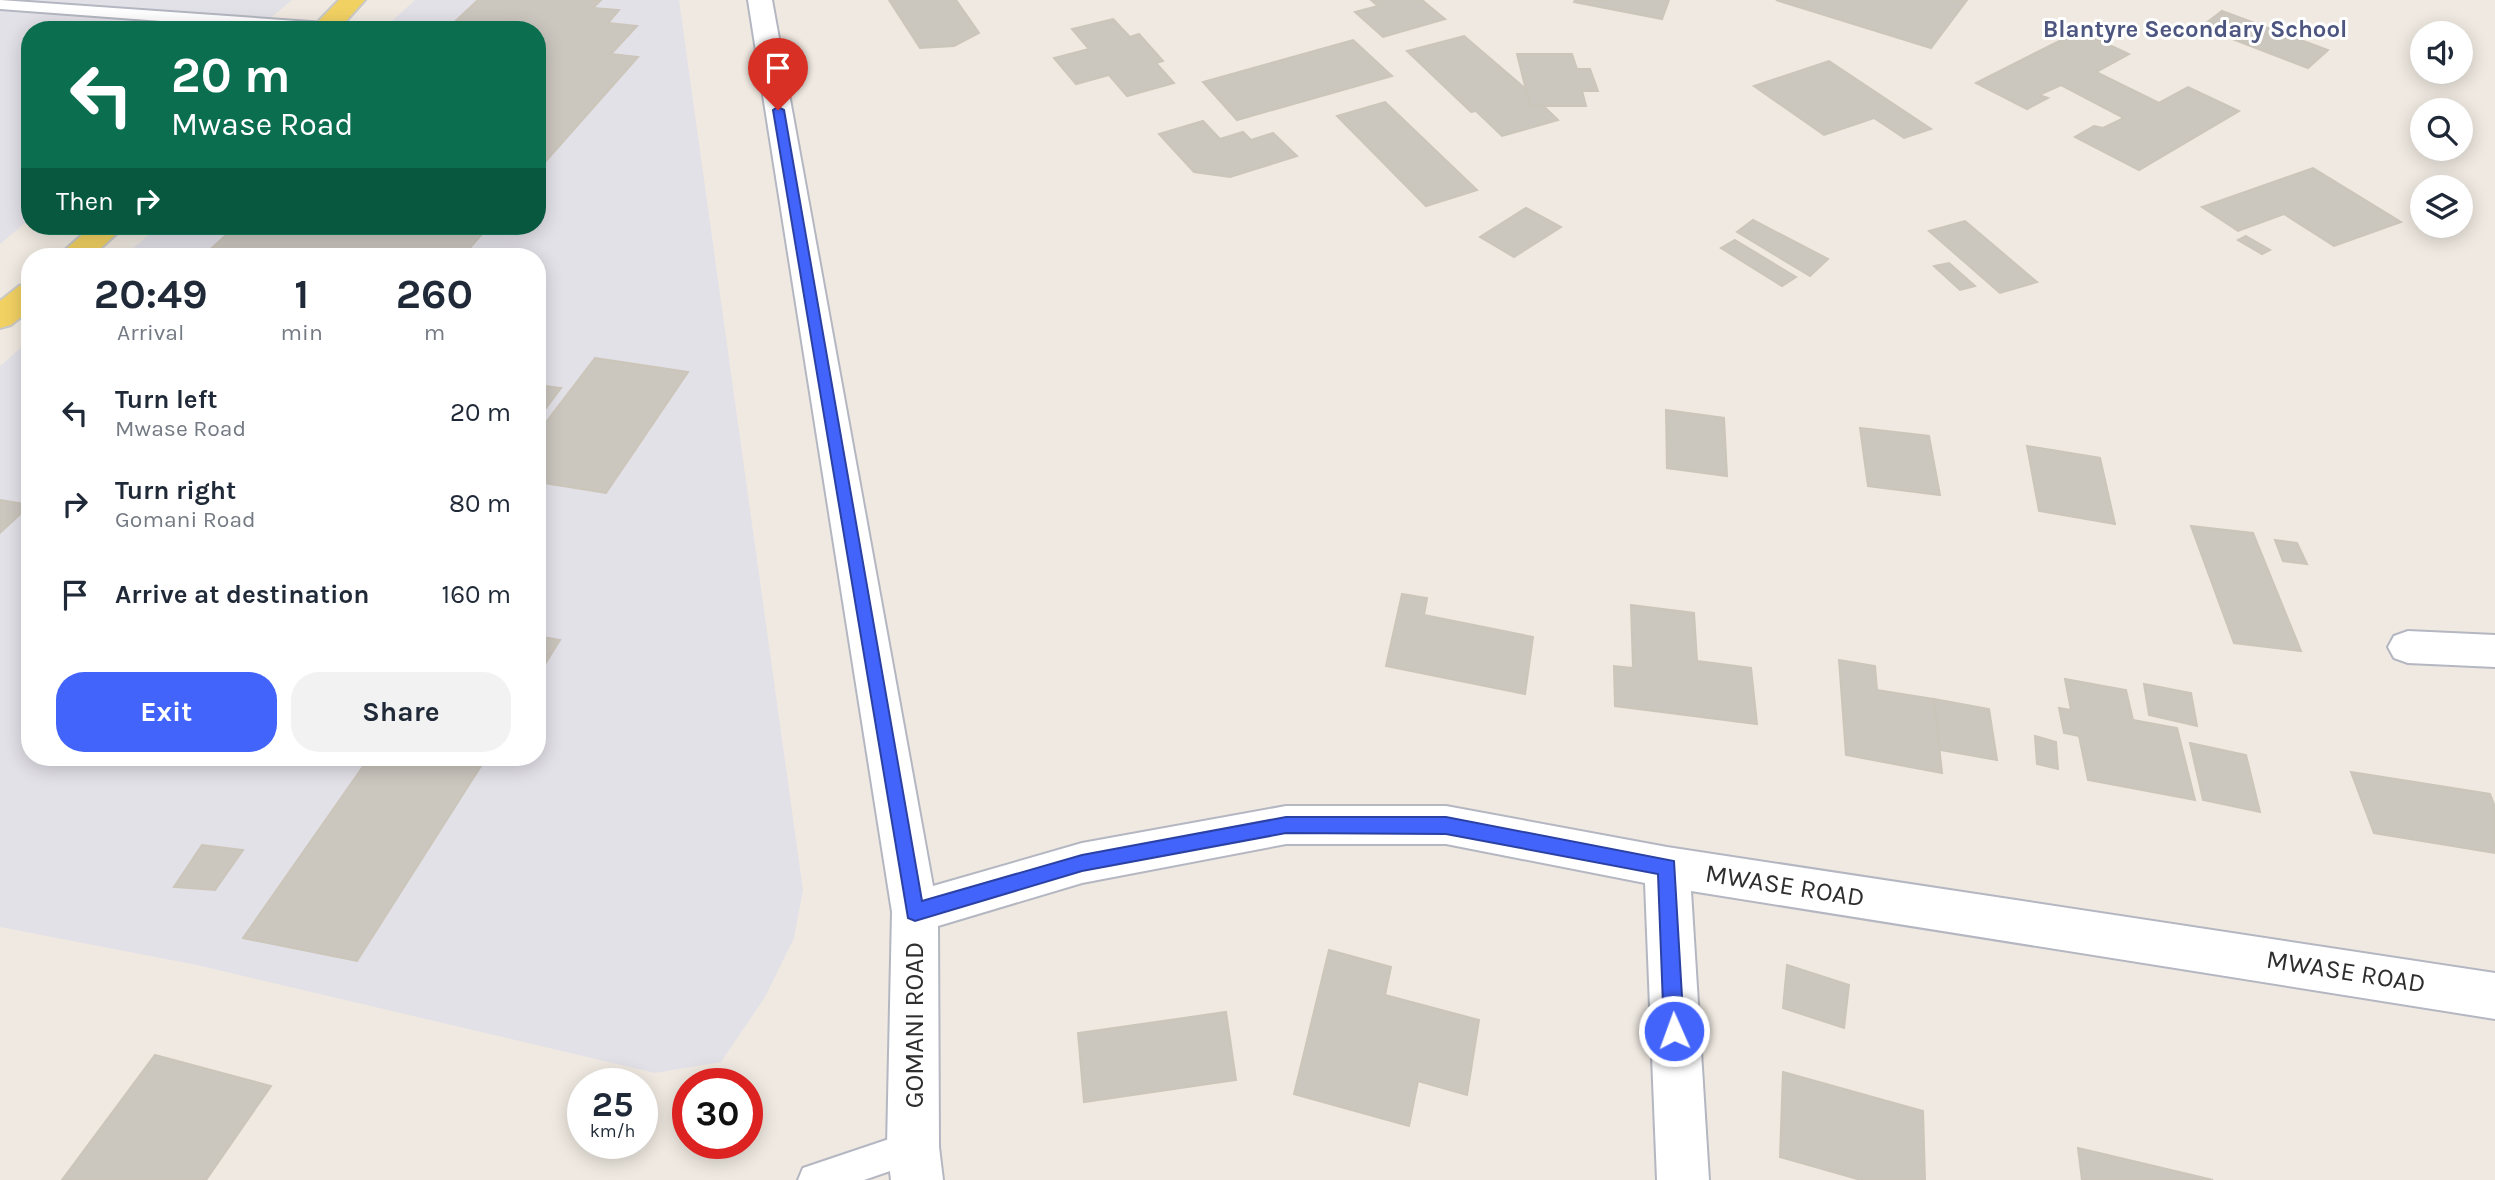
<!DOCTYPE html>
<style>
:root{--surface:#fff;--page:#f2f2f3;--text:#1f2937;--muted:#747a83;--accent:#4264fb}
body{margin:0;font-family:Karla,sans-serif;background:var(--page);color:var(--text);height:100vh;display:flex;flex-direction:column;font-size:26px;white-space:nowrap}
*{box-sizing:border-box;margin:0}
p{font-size:23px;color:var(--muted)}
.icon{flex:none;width:38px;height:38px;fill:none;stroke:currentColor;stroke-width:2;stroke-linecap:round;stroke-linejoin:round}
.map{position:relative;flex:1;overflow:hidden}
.panel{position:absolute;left:21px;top:248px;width:525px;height:518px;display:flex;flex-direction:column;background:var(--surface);border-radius:28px;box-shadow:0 4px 18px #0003}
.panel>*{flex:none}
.hud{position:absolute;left:21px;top:21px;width:525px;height:214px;border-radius:28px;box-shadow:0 4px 18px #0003;background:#0b6e4f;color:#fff;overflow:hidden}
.tools{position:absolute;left:2410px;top:21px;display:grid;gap:14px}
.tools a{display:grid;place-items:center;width:63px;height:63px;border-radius:50%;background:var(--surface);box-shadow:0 4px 18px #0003;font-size:35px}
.speed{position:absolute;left:567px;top:1068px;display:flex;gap:14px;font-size:35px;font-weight:700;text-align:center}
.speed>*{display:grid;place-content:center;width:91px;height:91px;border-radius:50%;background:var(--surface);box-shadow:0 4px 18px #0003;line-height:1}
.speed small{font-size:18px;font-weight:400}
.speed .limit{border:10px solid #d22;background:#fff;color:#111}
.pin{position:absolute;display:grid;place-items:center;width:60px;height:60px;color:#fff;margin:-72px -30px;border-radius:50% 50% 50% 0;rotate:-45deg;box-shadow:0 0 7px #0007}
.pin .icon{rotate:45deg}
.me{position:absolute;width:77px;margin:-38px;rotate:358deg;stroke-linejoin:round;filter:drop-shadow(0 0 5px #0008)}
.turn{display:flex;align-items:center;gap:24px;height:147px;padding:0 35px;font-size:32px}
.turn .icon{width:91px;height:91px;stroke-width:2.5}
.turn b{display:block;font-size:49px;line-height:60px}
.then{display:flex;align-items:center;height:66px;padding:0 35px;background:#0003;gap:14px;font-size:26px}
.eta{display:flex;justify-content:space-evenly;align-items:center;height:119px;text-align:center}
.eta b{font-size:42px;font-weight:700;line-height:49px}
.cta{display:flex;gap:14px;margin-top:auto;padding:14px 35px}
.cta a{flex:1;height:80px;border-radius:28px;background:var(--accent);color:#fff;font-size:28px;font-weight:700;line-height:80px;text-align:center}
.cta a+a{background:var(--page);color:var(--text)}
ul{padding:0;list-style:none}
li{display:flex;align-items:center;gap:21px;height:91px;padding:0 35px}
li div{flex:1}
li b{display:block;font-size:26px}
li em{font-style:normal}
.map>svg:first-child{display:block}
</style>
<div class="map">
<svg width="2495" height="1180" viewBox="0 0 2495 1180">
<rect width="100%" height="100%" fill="#efe9e1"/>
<g fill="#e3e1e8">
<path d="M0 0H292L256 30H30V219L0 244Z"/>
<path d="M415 0H679L803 890 794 938 765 997 721 1062 655 1073 197 965 0 927V366L30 340V758H537V257H123L159 226H537V30H382Z"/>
</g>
<g fill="#cbc7bf" stroke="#cbc5ba" stroke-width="2">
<path d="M478 0H601L593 8 619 10 608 23 637 26 611 54 638 57 537 171V30H446Z"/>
<path d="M889 0H956L979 33 954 46 920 48Z"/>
<path d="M1371 0H1422L1445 19 1383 37 1355 12 1378 6Z"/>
<path d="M1575 0H1669L1662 19 1574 2Z"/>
<path d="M1776 0H1967L1931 48Z"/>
<path d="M2222 11 2328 50 2308 68 2201 27Z"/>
<path d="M1113 19 1130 37 1139 34 1163 61 1156 63 1174 83 1127 96 1109 75 1076 84 1054 58 1089 49 1072 29Z"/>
<path d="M2079 31 2129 54 2096 72 2159 103 2188 87 2239 111 2139 170 2075 137 2094 126 2103 128 2124 118 2061 85 2039 95 2048 98 2027 109 1976 83Z"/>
<path d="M1464 36 1526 89 1558 120 1502 136 1476 111 1471 112 1407 51Z"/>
<path d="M1353 40 1392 76 1237 120 1203 82Z"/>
<path d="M1517 54H1572L1577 69H1590L1598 91H1582L1586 106H1530Z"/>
<path d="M1829 61 1931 129 1904 138 1874 118 1824 135 1754 86Z"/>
<path d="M1385 102 1477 190 1426 206 1337 116Z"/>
<path d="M1203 121 1220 139 1243 132 1251 140 1273 133 1297 156 1230 177 1194 172 1159 134Z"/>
<path d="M2313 168 2401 222 2334 246 2284 214 2238 231 2202 207Z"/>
<path d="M1526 208 1561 227 1514 257 1480 237Z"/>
<path d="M1753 220 1828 259 1810 276 1737 232Z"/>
<path d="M1965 221 2037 282 2000 293 1929 231Z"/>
<path d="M236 226H489L462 257H202Z"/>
<path d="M2246 236 2270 250 2262 254 2238 240Z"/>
<path d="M1735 240 1796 277 1782 286 1721 248Z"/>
<path d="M1949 263 1975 286 1960 290 1934 266Z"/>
<path d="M595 358 688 372 606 493 537 482V434Z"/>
<path d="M537 385 561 388 537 420Z"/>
<path d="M1666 410 1724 418 1727 476 1667 468Z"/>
<path d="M1860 428 1929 436 1940 495 1868 486Z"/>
<path d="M2027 446 2100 458 2115 524 2039 511Z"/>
<path d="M0 500 30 505 0 533Z"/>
<path d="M2191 526 2253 533 2301 651 2234 643Z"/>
<path d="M2275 540 2297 543 2307 564 2283 561Z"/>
<path d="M1402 594 1427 598 1424 615 1533 637 1525 694 1386 666Z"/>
<path d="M1631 605 1694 613 1697 661 1751 668 1757 724 1615 706 1614 666 1633 668Z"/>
<path d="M537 636 560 640 537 677Z"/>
<path d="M1839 660 1875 666 1877 690 1934 699 1942 773 1846 755Z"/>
<path d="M2065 679 2126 690 2133 720 2177 728 2195 800 2088 780 2079 736 2064 733 2059 708 2071 710Z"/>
<path d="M2144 684 2191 693 2197 726 2149 715Z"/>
<path d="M1934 699 1989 709 1997 760 1940 750Z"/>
<path d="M2035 736 2056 742 2058 769 2037 764Z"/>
<path d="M2190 743 2246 755 2260 812 2203 800Z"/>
<path d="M369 758H486L357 961 243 938Z"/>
<path d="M2351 772 2490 794 2495 807V853L2374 833Z"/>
<path d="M202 845 243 850 215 890 174 887Z"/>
<path d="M1329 950 1391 967 1385 995 1479 1020 1467 1095 1418 1081 1409 1126 1294 1094Z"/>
<path d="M1787 965 1849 985 1844 1028 1783 1008Z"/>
<path d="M1226 1012 1236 1080 1084 1102 1078 1033Z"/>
<path d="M155 1055 271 1086 206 1180H62Z"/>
<path d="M1783 1072 1923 1111 1925 1180H1861L1780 1157Z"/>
<path d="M2078 1148 2213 1180H2082Z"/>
</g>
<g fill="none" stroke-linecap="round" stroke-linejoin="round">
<defs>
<g id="lane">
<path d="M0 0 325 23 333 28 283 30 0 9Z"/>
<path d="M913 1131 925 1135 929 1147 925 1159 864 1180H798L803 1168Z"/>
</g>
<g id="street">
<path d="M748 0H772L933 886 1082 843 1286 806H1446L1667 847 2495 973V1019L1691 891 1709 1180H1657L1645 883 1446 844H1286L1082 883 938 926 939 1147 943 1180H891L887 1147 892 912Z"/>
<path d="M2408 631 2495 635V667L2408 663 2394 658 2388 647 2394 636Z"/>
</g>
<g id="primary">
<path d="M339 0H365L338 30H310Z"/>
<path d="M92 226H125L91 257H57Z"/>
<path d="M30 283V310L11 325 0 328V301L19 286Z"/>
</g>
</defs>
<use href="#lane" stroke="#b4b7c1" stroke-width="4"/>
<use href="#street" stroke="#b4b7c1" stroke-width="4"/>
<use href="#primary" stroke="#c9c9c9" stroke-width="4"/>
<use href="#lane" fill="#fff" fill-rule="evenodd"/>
<use href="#street" fill="#fff" fill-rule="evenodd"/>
<use href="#primary" fill="#f2d163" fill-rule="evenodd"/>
</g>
<path fill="#4264fb" stroke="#2b41a3" stroke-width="2" d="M778 107 784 110 922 901 1082 855 1286 817H1446L1674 861 1684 1031 1681 1038 1674 1041 1667 1038 1664 1031 1658 874 1446 834 1286 833 1082 871 915 921 908 918 773 110Z"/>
<g text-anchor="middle" stroke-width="6" stroke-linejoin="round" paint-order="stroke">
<g font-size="24" font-weight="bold" fill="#4d5680" stroke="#fff">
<text x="2195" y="37">Blantyre Secondary School</text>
</g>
<g font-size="26" fill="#2e2e2e" stroke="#fff">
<text transform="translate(1785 885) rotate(9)" y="9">MWASE ROAD</text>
<text transform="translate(2346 971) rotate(9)" y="9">MWASE ROAD</text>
<text transform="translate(914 1025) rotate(-90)" y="9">GOMANI ROAD</text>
</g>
</g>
</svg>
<div class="tools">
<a><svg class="icon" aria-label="sound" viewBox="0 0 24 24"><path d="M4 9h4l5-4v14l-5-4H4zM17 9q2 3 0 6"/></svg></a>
<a><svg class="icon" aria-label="search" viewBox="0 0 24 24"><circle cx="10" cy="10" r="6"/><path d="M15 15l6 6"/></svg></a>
<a><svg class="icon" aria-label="layers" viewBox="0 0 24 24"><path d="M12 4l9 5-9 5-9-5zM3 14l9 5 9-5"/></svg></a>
</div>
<div class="speed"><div>25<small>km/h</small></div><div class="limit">30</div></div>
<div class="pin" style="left:778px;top:110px;background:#d93025"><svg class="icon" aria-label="arrive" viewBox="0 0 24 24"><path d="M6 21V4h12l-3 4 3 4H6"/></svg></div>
<svg class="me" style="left:1674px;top:1031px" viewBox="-20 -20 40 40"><circle r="17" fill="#4264fb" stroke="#fff" stroke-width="3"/><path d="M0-11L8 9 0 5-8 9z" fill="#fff"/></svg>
<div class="hud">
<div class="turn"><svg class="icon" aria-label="left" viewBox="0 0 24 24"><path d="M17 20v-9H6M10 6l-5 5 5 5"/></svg><div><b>20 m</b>Mwase Road</div></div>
<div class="then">Then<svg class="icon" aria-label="right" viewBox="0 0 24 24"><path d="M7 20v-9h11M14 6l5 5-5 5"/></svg></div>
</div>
<section class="panel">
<div class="eta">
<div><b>20:49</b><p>Arrival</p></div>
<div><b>1</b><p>min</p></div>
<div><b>260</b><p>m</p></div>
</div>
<ul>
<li><svg class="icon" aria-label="left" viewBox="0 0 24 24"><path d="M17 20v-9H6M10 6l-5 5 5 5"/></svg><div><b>Turn left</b><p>Mwase Road</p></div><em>20 m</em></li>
<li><svg class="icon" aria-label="right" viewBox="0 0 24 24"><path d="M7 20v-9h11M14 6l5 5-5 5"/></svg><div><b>Turn right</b><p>Gomani Road</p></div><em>80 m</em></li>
<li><svg class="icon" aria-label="arrive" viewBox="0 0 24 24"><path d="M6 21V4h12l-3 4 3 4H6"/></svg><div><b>Arrive at destination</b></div><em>160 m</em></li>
</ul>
<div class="cta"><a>Exit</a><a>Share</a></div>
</section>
</div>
